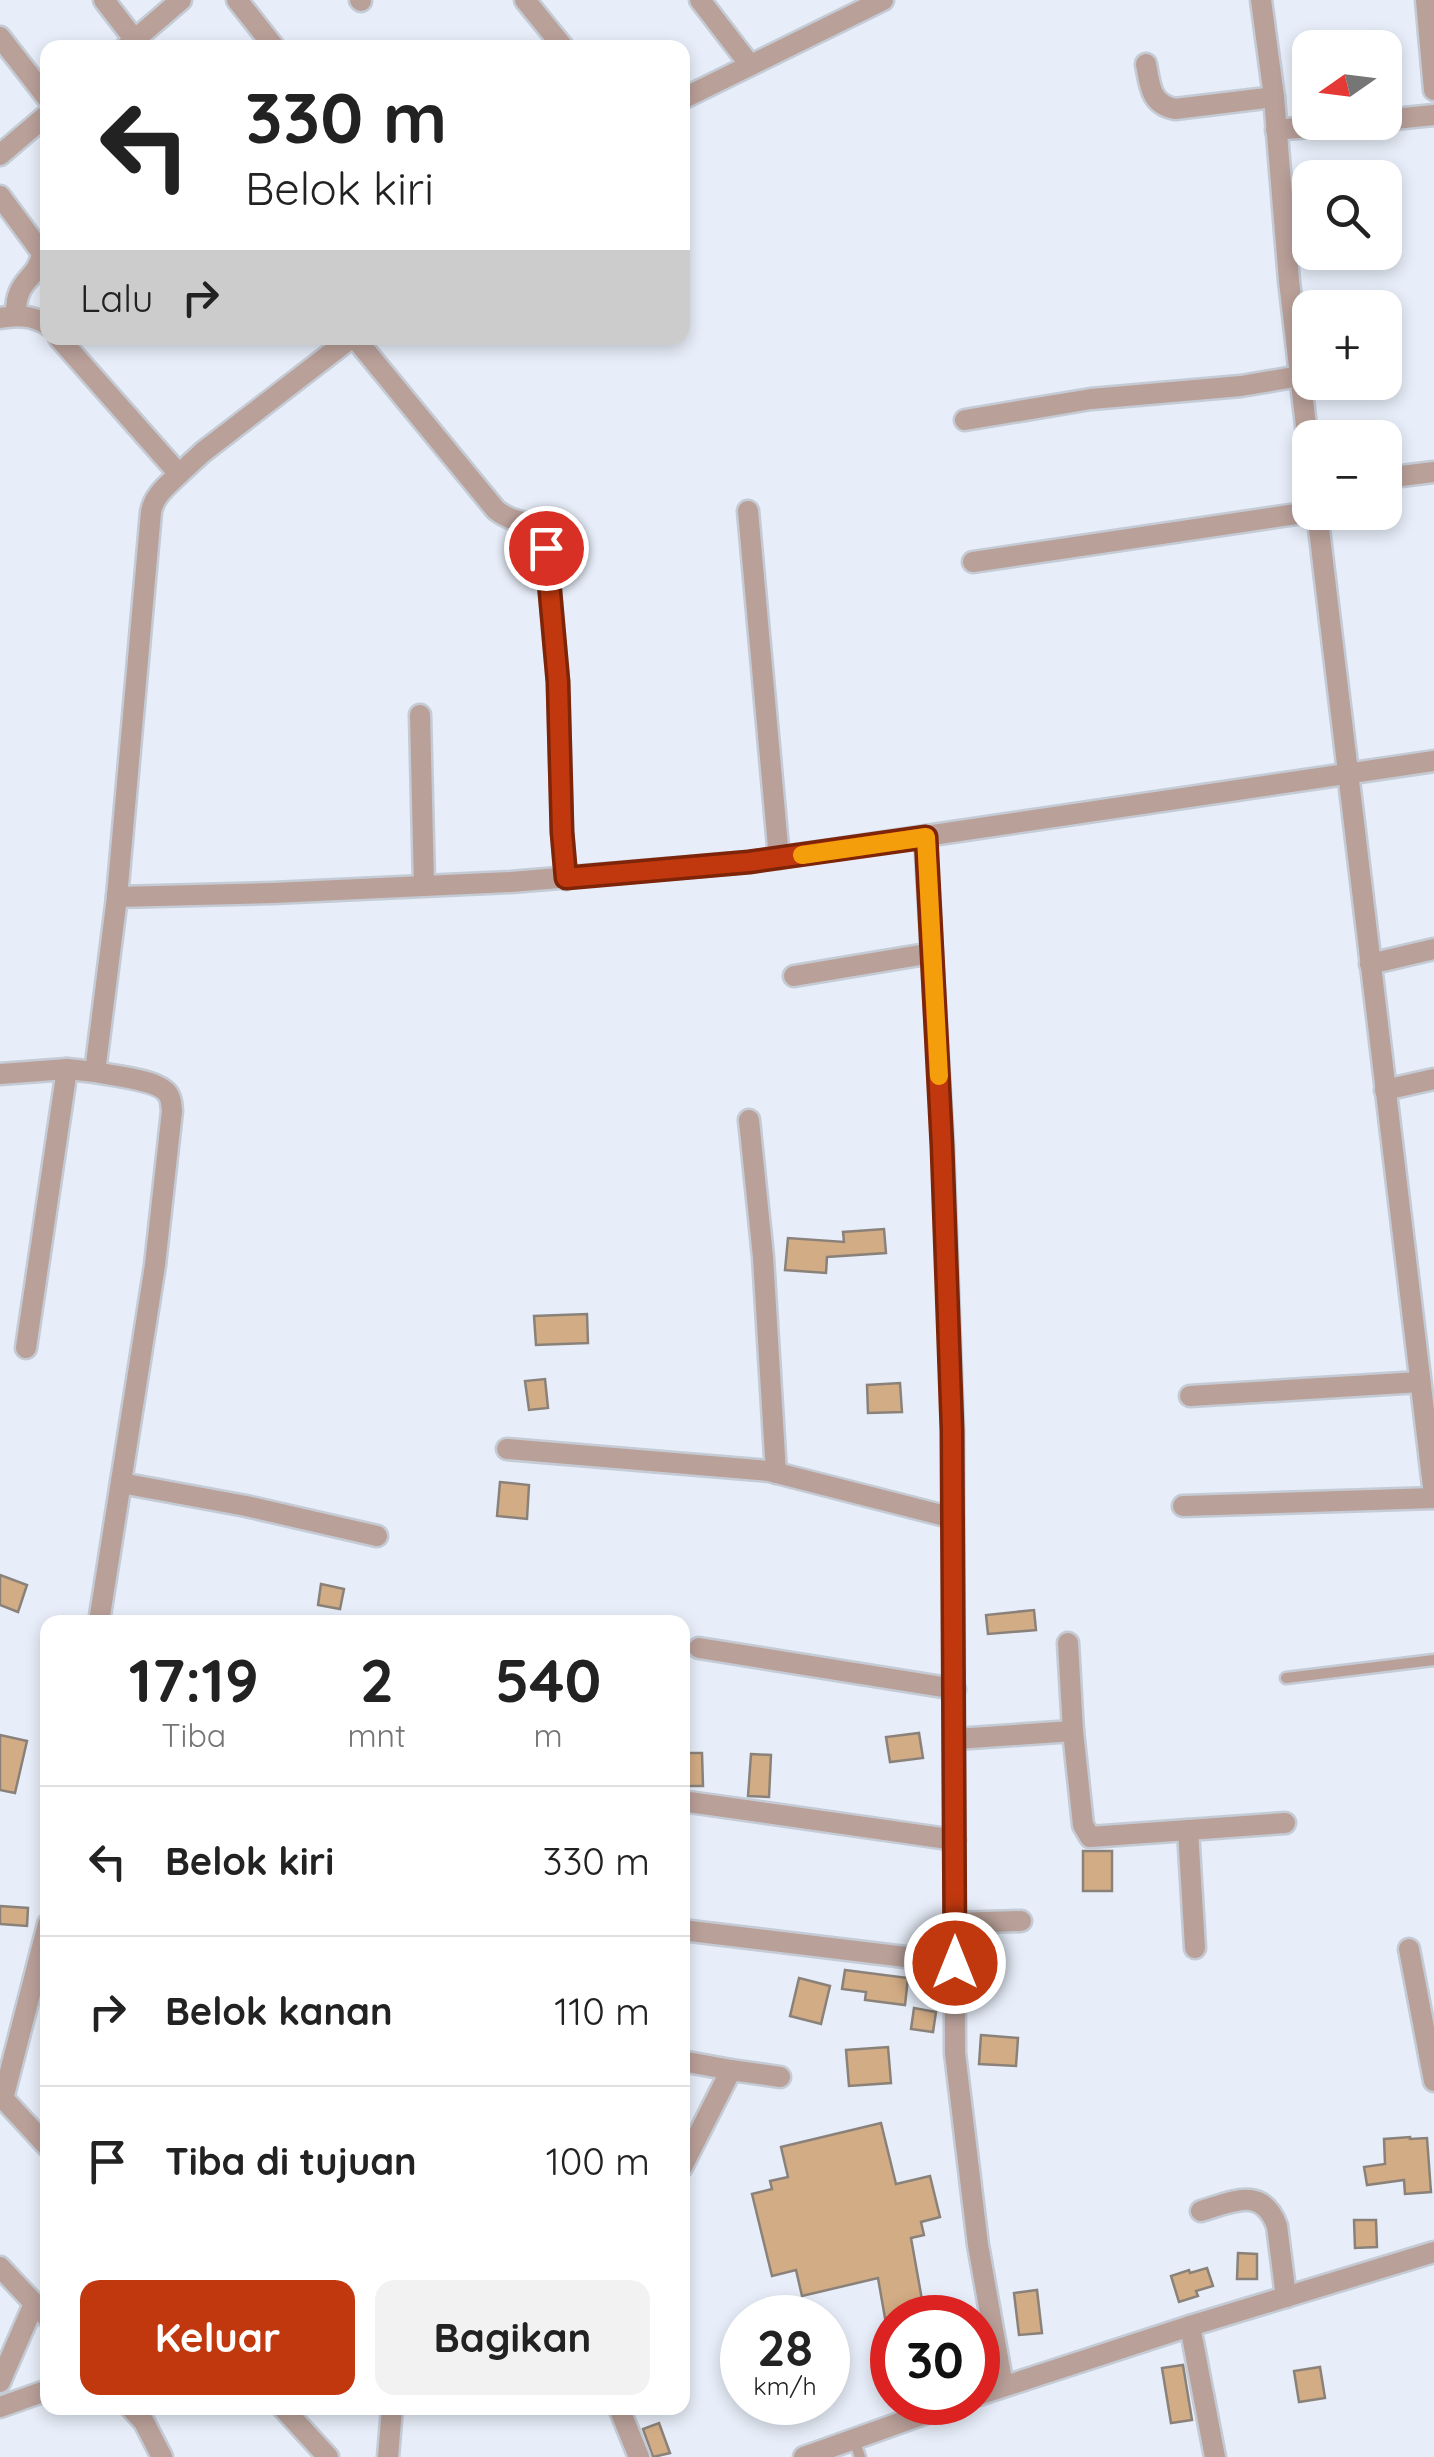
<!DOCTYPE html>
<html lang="id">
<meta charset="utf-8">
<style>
:root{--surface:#fff;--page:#f2f2f2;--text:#222;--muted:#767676;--line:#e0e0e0;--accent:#c1380e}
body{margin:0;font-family:Quicksand,sans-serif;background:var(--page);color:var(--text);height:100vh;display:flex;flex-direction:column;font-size:38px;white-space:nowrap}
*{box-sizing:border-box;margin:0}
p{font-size:32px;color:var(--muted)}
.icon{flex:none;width:55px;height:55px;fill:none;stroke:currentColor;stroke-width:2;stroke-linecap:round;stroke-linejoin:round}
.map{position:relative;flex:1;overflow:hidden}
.drawer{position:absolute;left:40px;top:1615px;width:650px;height:800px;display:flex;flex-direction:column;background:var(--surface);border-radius:20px;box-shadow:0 5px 15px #0003}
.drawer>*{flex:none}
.banner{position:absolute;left:40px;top:40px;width:650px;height:305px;border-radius:20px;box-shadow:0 5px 15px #0003;background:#fff;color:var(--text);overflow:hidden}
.needle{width:65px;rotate:256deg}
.fabs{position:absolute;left:1292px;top:30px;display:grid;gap:20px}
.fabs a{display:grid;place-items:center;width:110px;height:110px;border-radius:20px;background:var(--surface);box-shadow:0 5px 15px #0003;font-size:50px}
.speed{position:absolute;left:720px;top:2295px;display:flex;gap:20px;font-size:50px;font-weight:700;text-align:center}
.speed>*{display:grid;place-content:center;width:130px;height:130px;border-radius:50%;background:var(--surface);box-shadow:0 5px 15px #0003;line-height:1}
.speed small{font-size:25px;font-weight:400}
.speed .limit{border:15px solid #d22;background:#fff;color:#111}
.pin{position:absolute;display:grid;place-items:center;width:85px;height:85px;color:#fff;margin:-42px;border:5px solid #fff;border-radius:50%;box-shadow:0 2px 10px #0007}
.me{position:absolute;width:110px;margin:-55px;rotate:0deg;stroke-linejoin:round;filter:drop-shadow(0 0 8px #0008)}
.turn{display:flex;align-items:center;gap:35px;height:210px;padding:0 40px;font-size:45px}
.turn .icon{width:130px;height:130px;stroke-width:2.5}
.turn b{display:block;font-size:70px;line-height:85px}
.then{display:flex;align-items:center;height:95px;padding:0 40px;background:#0003;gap:20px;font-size:38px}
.eta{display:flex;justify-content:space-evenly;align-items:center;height:170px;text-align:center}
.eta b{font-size:60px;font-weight:700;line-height:70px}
.action{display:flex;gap:20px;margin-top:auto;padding:20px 40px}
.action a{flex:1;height:115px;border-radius:20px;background:var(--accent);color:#fff;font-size:40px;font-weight:700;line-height:115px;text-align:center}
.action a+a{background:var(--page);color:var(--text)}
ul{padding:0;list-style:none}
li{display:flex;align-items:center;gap:30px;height:150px;padding:0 40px;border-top:2px solid var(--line)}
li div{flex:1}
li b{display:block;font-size:38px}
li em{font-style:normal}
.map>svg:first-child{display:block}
</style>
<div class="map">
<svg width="1434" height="2457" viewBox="0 0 1434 2457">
<rect width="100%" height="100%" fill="#e7eef9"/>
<g fill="#d2ac84" stroke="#8a827a" stroke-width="2.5">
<path d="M884 1229 886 1253 827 1257 826 1273 785 1270 788 1238 844 1242 843 1232Z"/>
<path d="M587 1314 588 1343 536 1345 534 1316Z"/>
<path d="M545 1379 548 1408 529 1410 525 1381Z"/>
<path d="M900 1383 902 1412 868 1413 867 1385Z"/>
<path d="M500 1482 529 1485 527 1519 497 1516Z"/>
<path d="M0 1575 27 1585 18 1612 0 1605Z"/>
<path d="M321 1584 344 1589 340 1609 318 1605Z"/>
<path d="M1034 1610 1036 1630 988 1634 986 1615Z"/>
<path d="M919 1733 923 1758 890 1762 886 1737Z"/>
<path d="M0 1735 27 1741 15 1793 0 1790Z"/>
<path d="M682 1753H702L703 1786H682Z"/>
<path d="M751 1754 771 1755 769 1797 748 1796Z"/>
<rect x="1083" y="1851" width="29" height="40"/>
<path d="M0 1906 28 1908 27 1926 0 1924Z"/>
<path d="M845 1970 908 1978 905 2005 865 2000 866 1992 842 1989Z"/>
<path d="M799 1978 830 1986 821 2024 790 2016Z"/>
<path d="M914 2008 936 2012 933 2032 911 2029Z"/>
<path d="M981 2035 1018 2038 1016 2066 979 2064Z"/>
<path d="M888 2047 891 2083 849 2086 846 2050Z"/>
<path d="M881 2123 896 2184 930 2176 940 2217 921 2222 924 2235 911 2238 924 2311 885 2318 878 2278 802 2296 796 2270 772 2276 752 2194 772 2189 770 2181 788 2177 781 2147Z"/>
<path d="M1410 2137V2139L1427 2138 1431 2192 1405 2194 1404 2180 1367 2185 1364 2167 1385 2164 1384 2139Z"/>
<path d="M1354 2220H1376L1377 2247 1355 2248Z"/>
<path d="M1238 2253 1257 2254V2279H1237Z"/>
<path d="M1207 2268 1213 2286 1196 2291 1198 2296 1179 2302 1171 2276 1189 2270 1190 2273Z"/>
<path d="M1037 2290 1042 2333 1019 2335 1014 2293Z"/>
<path d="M1183 2365 1192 2420 1171 2423 1162 2368Z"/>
<path d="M1320 2367 1325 2398 1299 2402 1294 2371Z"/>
<path d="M659 2423 670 2453 653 2457 643 2429Z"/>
</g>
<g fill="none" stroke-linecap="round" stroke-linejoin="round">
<defs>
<g id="service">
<path d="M1385 345H1391"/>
<path d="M1286 1678 1434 1660"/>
<path d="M854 2440 860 2457"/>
</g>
<g id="minor">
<path d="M104 0 141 48"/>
<path d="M237 0 275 48"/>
<path d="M360 0 361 1"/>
<path d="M525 0 564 48"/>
<path d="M700 0 750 65"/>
<path d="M1261 0 1274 97 1289 281 1310 460"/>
<path d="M1426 0 1434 90"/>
<path d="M0 37 48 99"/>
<path d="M125 48 181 0"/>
<path d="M1146 64C1150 85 1150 104 1175 109L1274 97"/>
<path d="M682 99 883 0"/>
<path d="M1385 120 1434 115"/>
<path d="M1276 130 1361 122"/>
<path d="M0 155 48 114"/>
<path d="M0 196 42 253C38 281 15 277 16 315"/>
<path d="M0 318C17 315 32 315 48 325"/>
<path d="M59 338 179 474 203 452 351 338"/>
<path d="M355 338 496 510C521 530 534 512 546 548L558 682 562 832 566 879"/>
<path d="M965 420 1091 399 1241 386 1300 376"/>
<path d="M1385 478 1434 472"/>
<path d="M748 511 779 858"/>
<path d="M1317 512 1434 1495"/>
<path d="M973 562 1310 512"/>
<path d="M420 715 424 885"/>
<path d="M925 837 943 1146 953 1430 955 2053 978 2245 1003 2386"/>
<path d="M117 897 273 893 511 882 749 862 1434 761"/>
<path d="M1370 964 1434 949"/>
<path d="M794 976 932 953"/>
<path d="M95 1072C113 1076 158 1079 168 1094 172 1100 171 1104 172 1111L155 1265 99 1622"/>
<path d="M0 1074 67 1069 95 1072 117 897 151 512C154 495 167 486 179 474"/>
<path d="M1385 1090 1434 1079"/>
<path d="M749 1120 763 1257 776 1473"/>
<path d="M26 1348 67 1069"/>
<path d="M1190 1396 1420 1382"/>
<path d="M507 1449 769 1471 953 1518"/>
<path d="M121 1483 246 1506 377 1536"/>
<path d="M1183 1506 1434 1498"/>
<path d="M1068 1643 1073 1731 1083 1825 1090 1837 1285 1823"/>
<path d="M699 1648 955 1689"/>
<path d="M956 1739 1073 1731"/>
<path d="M682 1801 955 1840"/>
<path d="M1188 1830 1195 1948"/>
<path d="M955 1923 1021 1921"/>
<path d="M682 1930 955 1963"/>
<path d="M1409 1949 1434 2081"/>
<path d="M682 2061 731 2070"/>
<path d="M0 2095 48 2147"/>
<path d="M3 2099 48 1924"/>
<path d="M682 2167 731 2070 780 2077"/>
<path d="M1201 2211C1232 2202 1262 2185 1277 2226L1286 2297"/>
<path d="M0 2267 48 2318"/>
<path d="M1190 2326 1215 2457"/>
<path d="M0 2382 34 2304"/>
<path d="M978 2395 1190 2326 1434 2252"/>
<path d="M0 2407 48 2390"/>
<path d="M131 2408 144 2422 162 2457"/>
<path d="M283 2408 328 2457"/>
<path d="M619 2408 639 2457"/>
<path d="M388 2457 392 2408"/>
<path d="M804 2457 958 2402"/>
</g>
</defs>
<use href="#service" stroke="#c5cbd5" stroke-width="15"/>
<use href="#minor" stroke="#c5cbd5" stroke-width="25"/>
<use href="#service" stroke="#b9a099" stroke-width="10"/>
<use href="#minor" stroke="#b9a099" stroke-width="20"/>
</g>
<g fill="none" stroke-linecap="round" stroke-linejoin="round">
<defs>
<path id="route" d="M546 548 558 682 562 832 566 878 749 862 926 837 942 1146 952 1430 955 1963"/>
</defs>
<use href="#route" stroke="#7d2409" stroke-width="25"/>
<use href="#route" stroke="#c1380e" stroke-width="18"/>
<path stroke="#f59e0b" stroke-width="18" d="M802 855 926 837 939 1076"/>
</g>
</svg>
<div class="fabs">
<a><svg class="needle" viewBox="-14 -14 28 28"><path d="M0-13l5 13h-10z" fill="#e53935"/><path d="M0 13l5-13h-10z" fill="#767676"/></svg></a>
<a><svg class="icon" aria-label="search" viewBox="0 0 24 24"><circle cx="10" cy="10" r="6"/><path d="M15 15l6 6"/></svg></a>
<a>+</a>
<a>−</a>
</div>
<div class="speed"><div>28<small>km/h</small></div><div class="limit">30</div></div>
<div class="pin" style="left:546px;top:548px;background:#d93025"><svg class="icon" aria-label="arrive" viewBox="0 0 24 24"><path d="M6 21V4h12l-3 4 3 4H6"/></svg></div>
<svg class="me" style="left:955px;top:1963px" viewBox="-20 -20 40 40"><circle r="17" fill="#c1380e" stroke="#fff" stroke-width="3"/><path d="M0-11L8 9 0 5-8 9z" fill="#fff"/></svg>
<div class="banner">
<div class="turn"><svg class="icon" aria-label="left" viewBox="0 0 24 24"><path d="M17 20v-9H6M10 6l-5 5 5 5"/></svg><div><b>330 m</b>Belok kiri</div></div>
<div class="then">Lalu<svg class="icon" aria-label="right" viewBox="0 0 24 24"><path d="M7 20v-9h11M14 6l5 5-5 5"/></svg></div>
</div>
<section class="drawer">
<div class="eta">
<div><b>17:19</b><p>Tiba</p></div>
<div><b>2</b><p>mnt</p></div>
<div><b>540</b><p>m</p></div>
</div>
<ul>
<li><svg class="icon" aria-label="left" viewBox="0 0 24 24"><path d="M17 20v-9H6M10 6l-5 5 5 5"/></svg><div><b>Belok kiri</b></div><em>330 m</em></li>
<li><svg class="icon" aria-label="right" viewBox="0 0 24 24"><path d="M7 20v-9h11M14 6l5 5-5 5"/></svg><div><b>Belok kanan</b></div><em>110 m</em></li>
<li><svg class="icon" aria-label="arrive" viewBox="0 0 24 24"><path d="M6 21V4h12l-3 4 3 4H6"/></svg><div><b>Tiba di tujuan</b></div><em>100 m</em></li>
</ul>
<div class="action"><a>Keluar</a><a>Bagikan</a></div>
</section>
</div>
